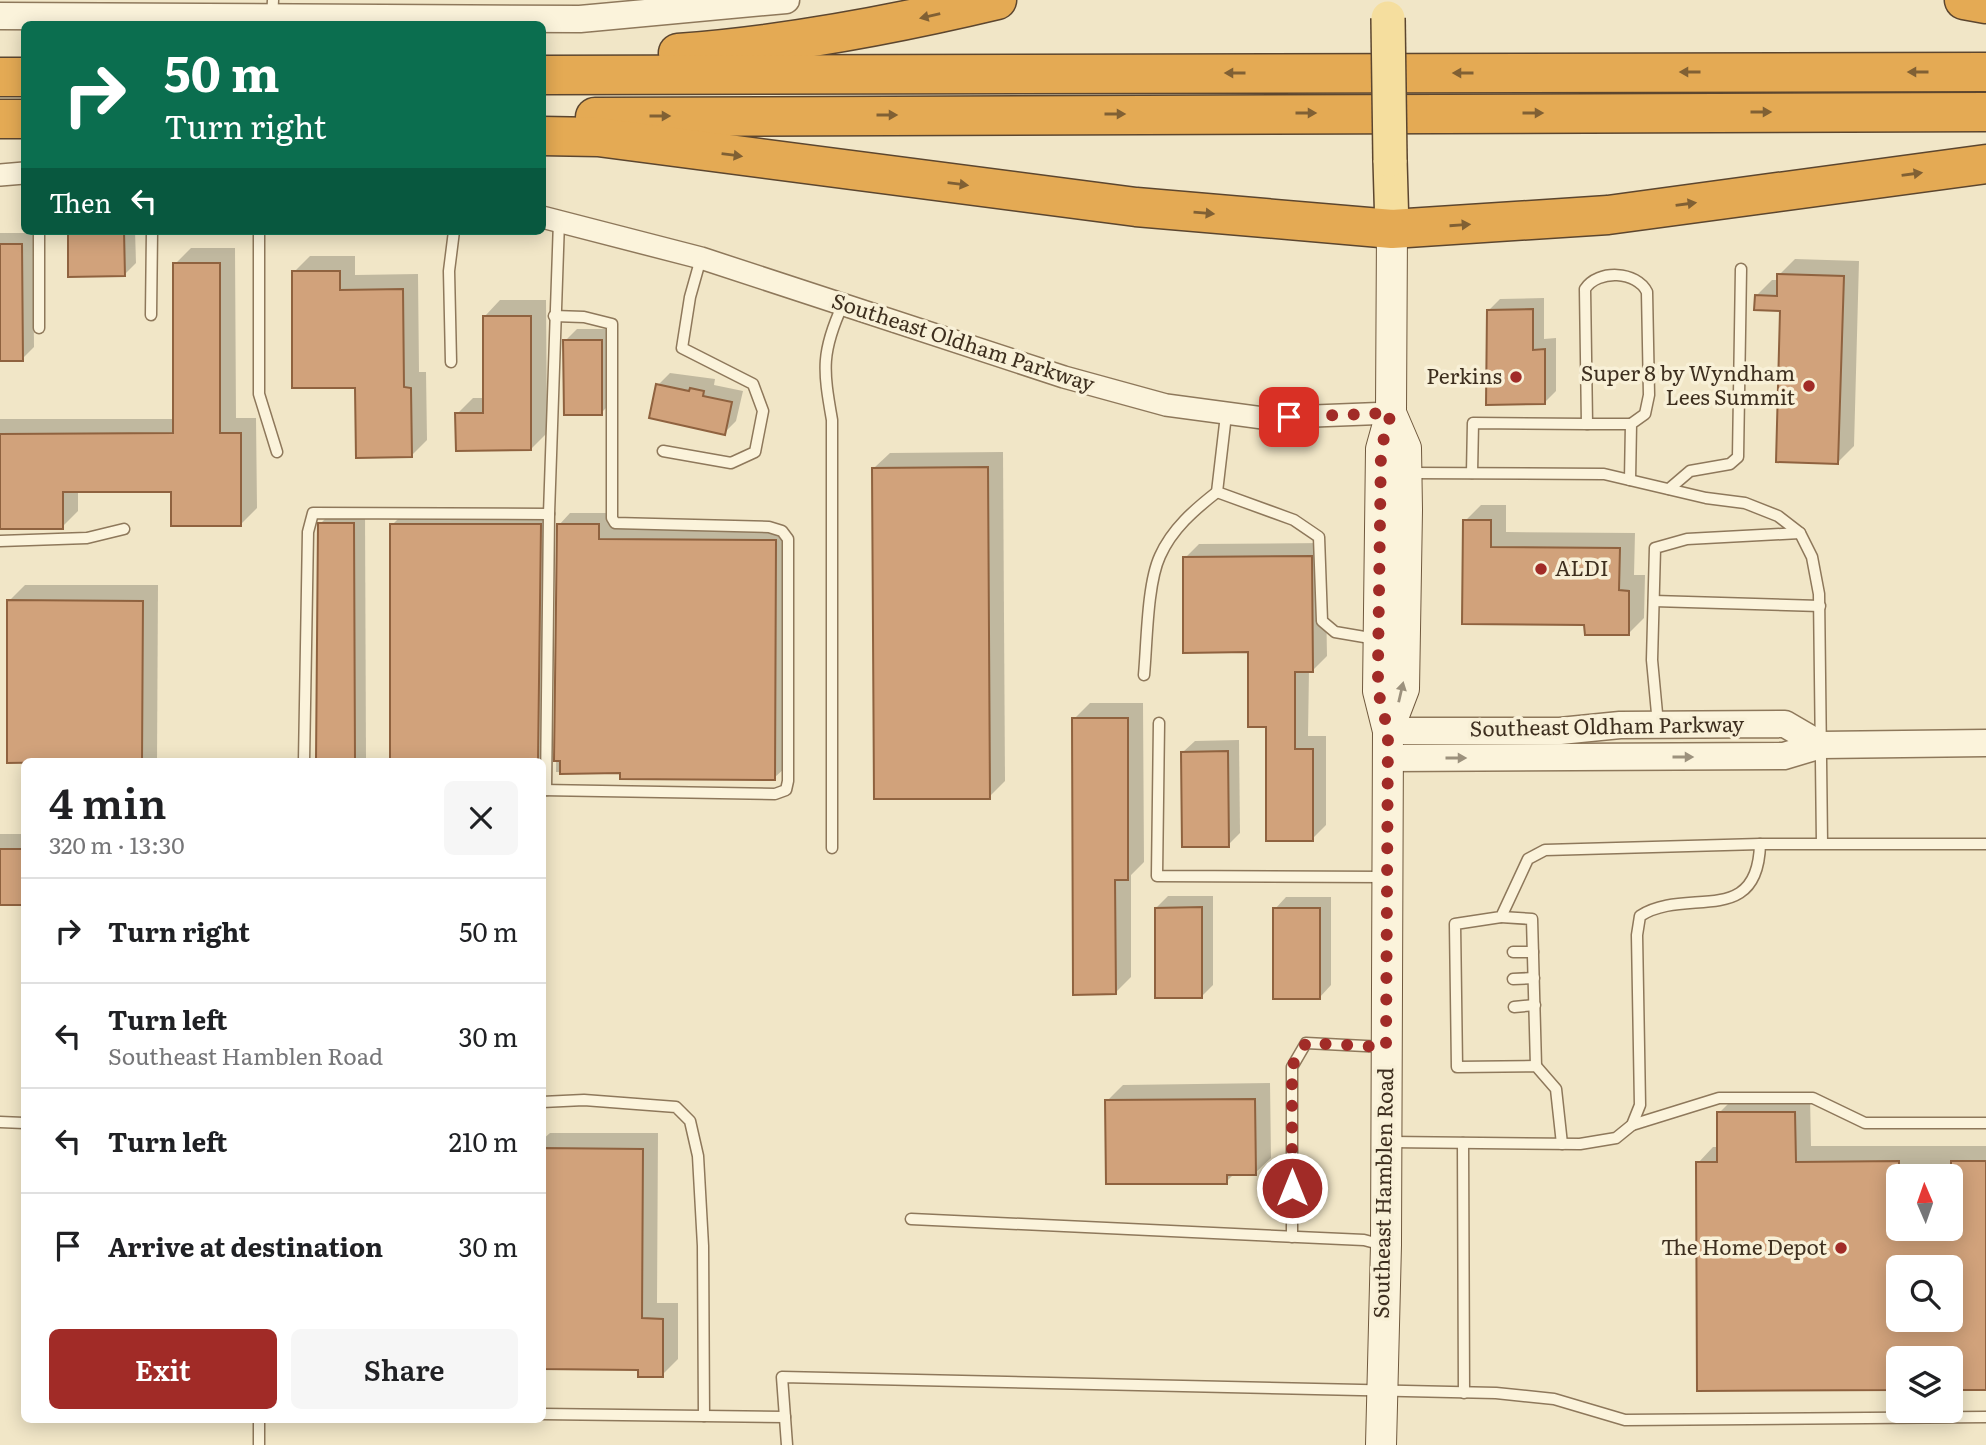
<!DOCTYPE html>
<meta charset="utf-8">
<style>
:root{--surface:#fff;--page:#f6f6f6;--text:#202124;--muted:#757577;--line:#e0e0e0;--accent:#a12b27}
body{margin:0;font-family:Literata,serif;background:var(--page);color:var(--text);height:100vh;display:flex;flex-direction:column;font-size:26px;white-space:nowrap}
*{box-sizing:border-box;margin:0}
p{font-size:23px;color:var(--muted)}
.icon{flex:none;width:38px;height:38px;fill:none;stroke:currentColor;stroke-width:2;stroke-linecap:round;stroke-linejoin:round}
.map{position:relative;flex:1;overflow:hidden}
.sheet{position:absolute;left:21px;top:758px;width:525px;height:665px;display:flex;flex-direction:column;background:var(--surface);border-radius:10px;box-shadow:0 4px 18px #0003}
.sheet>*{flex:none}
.guide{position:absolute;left:21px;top:21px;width:525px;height:214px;border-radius:10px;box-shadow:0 4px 18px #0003;background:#0b6e4f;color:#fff;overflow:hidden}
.needle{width:46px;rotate:358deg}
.controls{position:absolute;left:1886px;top:1164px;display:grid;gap:14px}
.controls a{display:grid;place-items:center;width:77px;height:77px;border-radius:10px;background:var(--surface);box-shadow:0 4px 18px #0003;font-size:35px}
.pin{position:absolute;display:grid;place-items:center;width:60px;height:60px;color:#fff;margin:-30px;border-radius:14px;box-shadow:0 4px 10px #0006}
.me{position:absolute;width:77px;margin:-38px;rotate:0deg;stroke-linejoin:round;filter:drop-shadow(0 0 5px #0008)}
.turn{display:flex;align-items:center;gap:24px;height:147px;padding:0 28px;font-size:32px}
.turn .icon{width:91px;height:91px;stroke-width:2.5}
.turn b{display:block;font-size:49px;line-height:60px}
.then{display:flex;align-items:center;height:66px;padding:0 28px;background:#0003;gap:14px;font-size:26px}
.round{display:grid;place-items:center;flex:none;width:74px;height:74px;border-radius:10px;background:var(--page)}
.head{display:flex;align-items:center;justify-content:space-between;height:119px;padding:0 28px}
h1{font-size:42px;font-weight:600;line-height:52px}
.button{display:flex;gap:14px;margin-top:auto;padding:14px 28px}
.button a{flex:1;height:80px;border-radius:10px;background:var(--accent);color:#fff;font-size:28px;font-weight:600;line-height:80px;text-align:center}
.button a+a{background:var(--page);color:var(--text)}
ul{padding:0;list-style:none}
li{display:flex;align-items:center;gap:21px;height:105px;padding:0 28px;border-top:2px solid var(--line)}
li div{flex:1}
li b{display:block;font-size:26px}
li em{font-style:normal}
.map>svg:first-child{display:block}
</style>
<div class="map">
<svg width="1986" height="1445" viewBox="0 0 1986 1445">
<rect width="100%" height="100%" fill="#f1e6c7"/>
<g fill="#0003" fill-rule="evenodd">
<path d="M70 231H135L136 263 124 275Z"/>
<path d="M0 233H33L34 347 22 359H0Z"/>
<path d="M191 248H235L236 418H256L257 508 241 524 173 490H78V511L62 527 0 490V419H173L175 264Z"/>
<path d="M310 256H355V275L418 274 419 372H426L427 440 411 456 357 386 294 272Z"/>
<path d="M1795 259 1859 261 1854 446 1838 462 1782 309 1756 296 1772 280H1779V275Z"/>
<path d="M1544 298V339L1556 338V391L1544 403 1488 311 1500 299Z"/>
<path d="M500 300H546L547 433 531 449 457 414 473 398H485V316Z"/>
<path d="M577 329H613V401L601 413 565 341Z"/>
<path d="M670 373 715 379 714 385 743 391 736 421 724 433 658 385Z"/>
<path d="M1003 452 1005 781 989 797 874 468 890 453Z"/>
<path d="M1481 505H1506V532L1635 533 1634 575H1645L1644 618 1628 634 1586 623 1464 622 1465 521Z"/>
<path d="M332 512H365L366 761H318L320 524Z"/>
<path d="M404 513H552L542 761H392V525Z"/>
<path d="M570 513H610V527L788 528 786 767 774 778 556 772 559 525Z"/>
<path d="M1325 543 1327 656 1313 670H1309L1308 736H1326V825L1312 839 1267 725 1250 650 1185 558 1199 544Z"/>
<path d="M25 585H158L157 761H8L9 601Z"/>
<path d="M1090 703H1143L1144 862 1131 875V977L1115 993 1074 719Z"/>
<path d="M1239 740 1240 833 1228 845 1183 752 1195 741Z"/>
<rect x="0" y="834" width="24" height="69"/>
<path d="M1168 896H1213V985L1202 996 1156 908Z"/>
<path d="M1286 897H1331V985L1320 997 1275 909Z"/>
<path d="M1270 1083 1271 1158 1255 1173 1234 1174 1226 1182 1107 1101 1123 1085Z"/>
<path d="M1810 1096 1811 1146H1986V1388L1951 1358H1899L1698 1163 1713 1147H1719V1113L1735 1097ZM1899 1176H1951V1228H1899ZM1899 1267H1951V1320H1899Z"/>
<path d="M550 1133H658L657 1303H678V1359L662 1375 639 1368H542V1140Z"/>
</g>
<g fill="#d1a27b" stroke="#8f623f" stroke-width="2" fill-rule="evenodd">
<path d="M68 231H124L125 276 68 277Z"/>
<path d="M0 244H22L23 361H0Z"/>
<path d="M173 263H220V433H241V526H171V492H63V529H0V434L173 433Z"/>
<path d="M292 271H340V290L403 289 404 387 411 388 412 457 356 458 355 388H292Z"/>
<path d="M1777 274 1844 276 1838 464 1776 462 1780 311 1754 310 1755 295 1777 296Z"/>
<path d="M1533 309V350L1545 349V404L1486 405 1487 310Z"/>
<path d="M483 316H531V450L456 451 455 413H483Z"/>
<path d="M563 340H602V415H564Z"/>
<path d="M656 384 689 391 690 388 704 391 703 396 732 402 725 435 649 418Z"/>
<path d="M988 467 990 799H874L872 468Z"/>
<path d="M1463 520H1491V547L1620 548 1619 590 1629 591V635H1585L1584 625 1462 624Z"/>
<path d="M318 523H354L355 761H316Z"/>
<path d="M390 524H541L538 761H390Z"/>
<path d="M557 524H599V539L776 540 775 780 620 779V773L560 774V761H554Z"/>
<path d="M1312 556 1313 672H1295V749H1313V841H1266V727H1248V652L1183 653V557Z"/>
<path d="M7 600 143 601 142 761 7 763Z"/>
<path d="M1072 718H1128V880H1115L1116 994 1073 995Z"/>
<path d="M1228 751 1229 847H1182L1181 752Z"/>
<rect x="0" y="849" width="24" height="56"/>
<path d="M1202 907V998H1155V908Z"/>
<rect x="1273" y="908" width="47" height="91"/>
<path d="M1255 1099 1256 1175H1227V1184H1106L1105 1100Z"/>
<path d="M1717 1112H1795L1796 1162 1899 1161V1228H1951V1161H1986V1390H1951V1358H1899V1390L1697 1391 1696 1162H1717ZM1899 1267H1951V1320H1899Z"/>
<path d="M542 1148 643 1149 642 1318 663 1319V1377H638V1370L542 1369Z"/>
</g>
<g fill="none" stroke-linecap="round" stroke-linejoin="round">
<defs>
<g id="service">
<path d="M272 18 273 0"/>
<path d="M39 231V328"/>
<path d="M259 231V394L277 452"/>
<path d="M151 315 152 231"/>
<path d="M451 362 449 271 454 231"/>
<path d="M1226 415 1217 492 1294 520 1319 537 1322 621 1335 632 1376 639"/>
<path d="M1587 424H1631"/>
<path d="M663 451 731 463 755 452 763 411 753 384 682 348 690 297 701 258"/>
<path d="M1410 473 1604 474 1706 498 1745 503 1778 516 1800 533 1812 557 1819 594 1822 843"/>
<path d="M1472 473 1473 423 1587 424 1585 289C1598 269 1637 271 1647 292L1649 395 1645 414 1631 424 1630 480"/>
<path d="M1669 489 1690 471 1730 464 1738 457 1741 269"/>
<path d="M0 541 87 538 124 529"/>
<path d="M1654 601 1820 606"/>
<path d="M1144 675C1147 643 1147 584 1160 556 1172 529 1194 510 1217 492"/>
<path d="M1159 723 1157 876 1386 877"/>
<path d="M1658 724 1652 660 1655 548 1687 539 1800 533"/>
<path d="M304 761 308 532 313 513 549 514 559 221"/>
<path d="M542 790 775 794 786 790 788 781V539L782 531 769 527 615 523 612 518V324L584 317 554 316"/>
<path d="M546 790 549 514"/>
<path d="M832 848V420C823 369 821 352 843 304"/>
<path d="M1501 917 1532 919 1536 1066"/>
<path d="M1513 952H1533"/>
<path d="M1513 979 1534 978"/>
<path d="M1514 1007 1535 1005"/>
<path d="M542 1102 584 1100 676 1107 690 1121 698 1156 703 1246 704 1416"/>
<path d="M0 1122 24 1123"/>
<path d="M1632 1125 1719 1098H1813L1865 1123H1986"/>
<path d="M1390 1142 1580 1144 1616 1138 1632 1125 1640 1105 1637 935 1640 916C1686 886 1758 929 1760 844H1986"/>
<path d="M1463 1143 1464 1393"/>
<path d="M1562 1144 1556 1089 1536 1066 1457 1067 1455 924 1501 917 1528 859 1545 850 1760 844"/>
<path d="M911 1219 1364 1240 1383 1245"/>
<path d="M1292 1237V1067L1306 1043 1385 1047"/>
<path d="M542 1414 785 1417"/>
<path d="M259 1419V1445"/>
<path d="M787 1445 782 1377 1496 1393 1554 1399 1625 1420 1986 1417"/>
</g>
<g id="minor">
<path d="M0 175 24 173"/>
<path d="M542 217 701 258 1064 377 1166 405 1263 418 1391 413"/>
</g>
<g id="tertiary">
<path d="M0 16 580 19 786 0"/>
<path d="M1388 731H1560L1620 725 1785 724 1821 745"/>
<path d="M1387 758 1784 756 1821 745 1986 743"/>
</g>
<g id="secondary">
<path d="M1391 413 1406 448 1407 510 1404 689 1388 731 1378 691 1381 449 1391 413 1392 229"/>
<path d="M1381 1445 1386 1245 1388 731"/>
</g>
<path id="primary" d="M1390 160 1392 229"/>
<g id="motorway">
<path d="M1964 0 1986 4"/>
<path d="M678 53C786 45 892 25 997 0"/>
<path d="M542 75 1986 72"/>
<path d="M0 77H24"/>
<path d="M595 117 1986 112"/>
<path d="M0 119H24"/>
<path d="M542 136 598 137 1136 207 1392 229 1608 215 1986 164"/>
</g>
</defs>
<use href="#service" stroke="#8e785b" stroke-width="13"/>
<use href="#minor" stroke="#8e785b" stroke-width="24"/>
<use href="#tertiary" stroke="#8e785b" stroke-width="29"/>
<use href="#secondary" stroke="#70593e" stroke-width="32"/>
<use href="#primary" stroke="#5c462f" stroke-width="36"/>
<use href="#motorway" stroke="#5c462f" stroke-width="41"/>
<use href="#service" stroke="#fbf3db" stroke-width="10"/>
<use href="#minor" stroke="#fbf3db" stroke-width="21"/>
<use href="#tertiary" stroke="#fbf3db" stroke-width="26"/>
<use href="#secondary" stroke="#fbf3db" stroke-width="30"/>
<use href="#primary" stroke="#f5de9e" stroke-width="33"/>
<use href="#motorway" stroke="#e4aa54" stroke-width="38"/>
<defs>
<path id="primary-bridge" d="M1388 18 1390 160"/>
</defs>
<use href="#primary-bridge" stroke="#5c462f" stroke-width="36" stroke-linecap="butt"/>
<use href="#primary-bridge" stroke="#f5de9e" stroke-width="33"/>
</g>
<defs><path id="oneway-solid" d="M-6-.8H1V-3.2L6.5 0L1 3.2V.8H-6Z" transform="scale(1.75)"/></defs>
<g fill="#806034">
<use href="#oneway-solid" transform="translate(930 16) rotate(167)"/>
<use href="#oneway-solid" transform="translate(1690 72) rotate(180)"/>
<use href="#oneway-solid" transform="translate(1918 72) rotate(180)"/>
<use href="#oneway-solid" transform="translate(1235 73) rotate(180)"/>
<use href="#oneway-solid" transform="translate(1463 73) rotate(180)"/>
<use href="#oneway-solid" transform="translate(1761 112)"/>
<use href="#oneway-solid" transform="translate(1306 113)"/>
<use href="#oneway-solid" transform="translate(1533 113)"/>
<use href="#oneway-solid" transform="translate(1115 114)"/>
<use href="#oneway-solid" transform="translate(887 115)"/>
<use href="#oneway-solid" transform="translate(660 116)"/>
<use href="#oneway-solid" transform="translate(732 155) rotate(7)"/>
<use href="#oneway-solid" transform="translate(1912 174) rotate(-8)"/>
<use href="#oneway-solid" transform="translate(958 184) rotate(7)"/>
<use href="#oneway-solid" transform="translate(1686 204) rotate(-8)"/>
<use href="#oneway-solid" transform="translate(1204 213) rotate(5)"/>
<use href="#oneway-solid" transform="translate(1460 225) rotate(-4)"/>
</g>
<g fill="#9c917d">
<use href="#oneway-solid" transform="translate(1401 692) rotate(-77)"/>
<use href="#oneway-solid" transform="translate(1683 757)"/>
<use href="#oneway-solid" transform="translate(1456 758)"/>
</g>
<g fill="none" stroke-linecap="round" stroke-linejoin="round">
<path stroke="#a12b27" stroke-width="12" stroke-dasharray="0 21.6" d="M1289 417 1391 413 1381 449 1378 665V691L1388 731 1386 1047 1306 1043 1292 1066V1188"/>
</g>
<g fill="#a12b27" stroke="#f8f0d7" stroke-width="2.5">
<circle cx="1516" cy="377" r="7"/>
<circle cx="1809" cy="386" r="7"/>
<circle cx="1541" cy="569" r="7"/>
<circle cx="1841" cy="1248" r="7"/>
</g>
<g text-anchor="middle" stroke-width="7" stroke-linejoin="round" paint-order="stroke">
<g font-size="21" fill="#3e2f1f" stroke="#f8f0d7">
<text transform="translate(963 343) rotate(18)" y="7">Southeast Oldham Parkway</text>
<text transform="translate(1607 727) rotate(-1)" y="7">Southeast Oldham Parkway</text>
<text transform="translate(1384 1193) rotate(-89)" y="7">Southeast Hamblen Road</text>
</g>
<g font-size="21" fill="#3e2f1f" stroke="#f8f0d7" text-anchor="end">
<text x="1795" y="381">Super 8 by Wyndham<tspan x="1795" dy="24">Lees Summit</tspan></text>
<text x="1502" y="384">Perkins</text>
<text x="1555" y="576" text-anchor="start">ALDI</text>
<text x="1827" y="1255">The Home Depot</text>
</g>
</g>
</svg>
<div class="controls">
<a><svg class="needle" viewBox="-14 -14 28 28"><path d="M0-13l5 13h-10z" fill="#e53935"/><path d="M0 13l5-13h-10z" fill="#757577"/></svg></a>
<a><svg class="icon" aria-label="search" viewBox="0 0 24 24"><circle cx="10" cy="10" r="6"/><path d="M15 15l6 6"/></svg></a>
<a><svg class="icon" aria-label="layers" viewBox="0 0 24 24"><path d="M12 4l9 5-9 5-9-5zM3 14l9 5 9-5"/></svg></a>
</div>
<div class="pin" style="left:1289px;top:417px;background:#d93025"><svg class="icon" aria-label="arrive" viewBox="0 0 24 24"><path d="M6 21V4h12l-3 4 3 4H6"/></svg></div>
<svg class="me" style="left:1292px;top:1188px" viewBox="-20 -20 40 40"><circle r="17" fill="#a12b27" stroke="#fff" stroke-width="3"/><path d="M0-11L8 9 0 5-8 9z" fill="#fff"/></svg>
<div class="guide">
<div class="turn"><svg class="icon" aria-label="right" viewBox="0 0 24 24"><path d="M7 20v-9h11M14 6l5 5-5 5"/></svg><div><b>50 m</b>Turn right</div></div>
<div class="then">Then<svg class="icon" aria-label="left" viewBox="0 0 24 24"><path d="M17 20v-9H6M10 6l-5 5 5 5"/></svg></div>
</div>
<section class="sheet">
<div class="head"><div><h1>4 min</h1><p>320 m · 13:30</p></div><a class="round"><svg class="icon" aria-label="close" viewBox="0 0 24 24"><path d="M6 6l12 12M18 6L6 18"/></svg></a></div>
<ul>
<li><svg class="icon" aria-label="right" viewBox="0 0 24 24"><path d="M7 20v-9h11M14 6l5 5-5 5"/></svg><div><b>Turn right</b></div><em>50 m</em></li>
<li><svg class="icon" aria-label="left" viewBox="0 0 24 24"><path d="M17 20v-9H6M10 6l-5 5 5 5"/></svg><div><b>Turn left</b><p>Southeast Hamblen Road</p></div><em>30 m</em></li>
<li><svg class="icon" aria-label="left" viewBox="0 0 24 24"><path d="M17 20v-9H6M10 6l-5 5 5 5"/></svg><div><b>Turn left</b></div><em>210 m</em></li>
<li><svg class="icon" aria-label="arrive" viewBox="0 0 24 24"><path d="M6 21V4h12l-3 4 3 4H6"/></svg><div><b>Arrive at destination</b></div><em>30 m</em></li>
</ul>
<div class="button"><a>Exit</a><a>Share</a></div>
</section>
</div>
